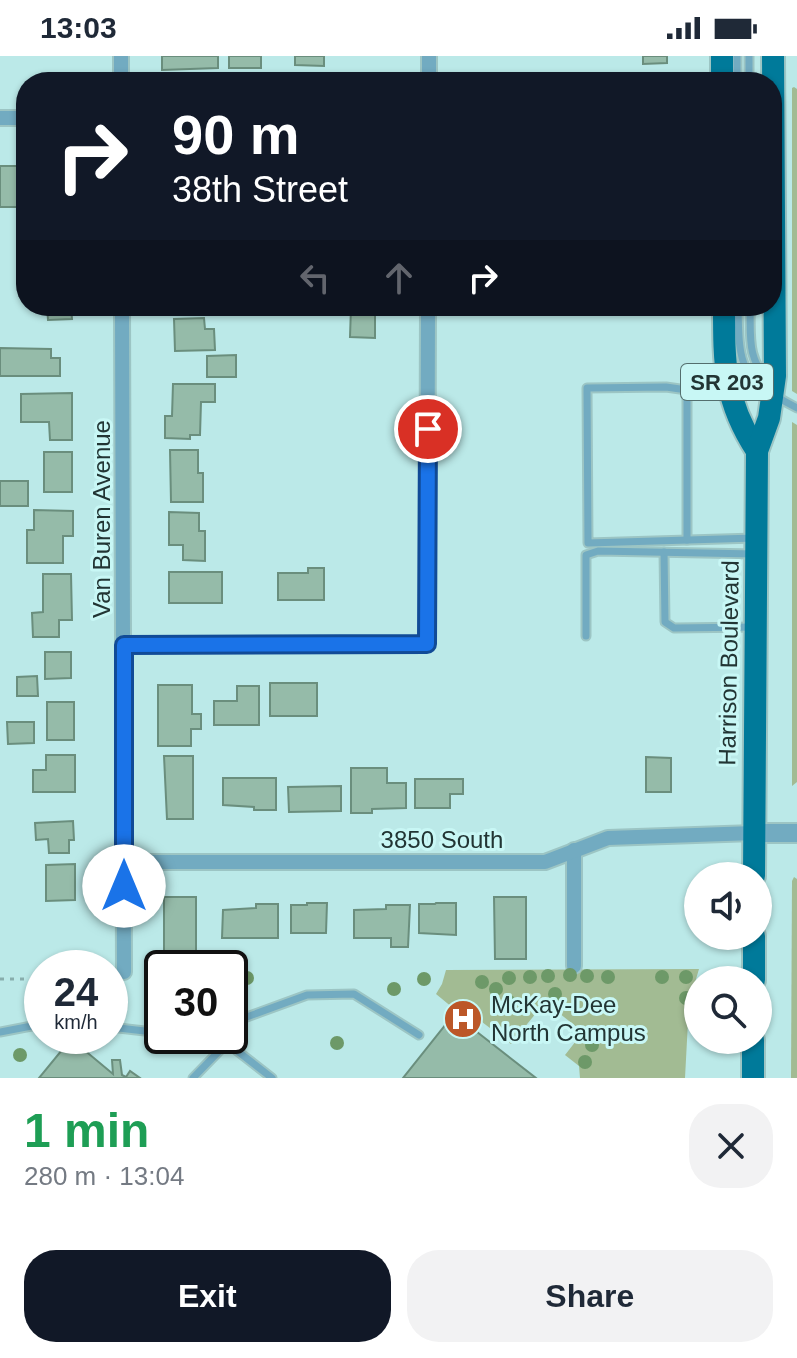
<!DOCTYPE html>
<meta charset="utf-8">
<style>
:root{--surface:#fff;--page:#f2f2f3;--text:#1f2937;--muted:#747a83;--accent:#111827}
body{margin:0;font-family:Helvetica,sans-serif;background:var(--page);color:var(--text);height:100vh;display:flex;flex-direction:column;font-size:30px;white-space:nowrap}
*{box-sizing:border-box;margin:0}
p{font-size:26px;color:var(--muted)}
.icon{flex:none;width:44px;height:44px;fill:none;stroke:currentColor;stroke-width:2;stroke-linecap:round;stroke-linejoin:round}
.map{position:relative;height:1022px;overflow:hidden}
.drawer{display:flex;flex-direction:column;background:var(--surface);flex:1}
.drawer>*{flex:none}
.banner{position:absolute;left:16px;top:16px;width:766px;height:244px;border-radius:32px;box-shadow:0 2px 6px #0004;background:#111827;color:#fff;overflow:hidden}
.tools{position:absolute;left:684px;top:806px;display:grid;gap:16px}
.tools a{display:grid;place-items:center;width:88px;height:88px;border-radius:50%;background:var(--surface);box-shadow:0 2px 6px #0004;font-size:40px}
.speed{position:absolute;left:24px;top:894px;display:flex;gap:16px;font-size:40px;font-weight:700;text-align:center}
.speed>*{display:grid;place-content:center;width:104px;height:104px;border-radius:50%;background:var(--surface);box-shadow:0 2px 6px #0004;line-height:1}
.speed small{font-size:20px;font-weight:400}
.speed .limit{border:4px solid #111;border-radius:12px;background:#fff;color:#111}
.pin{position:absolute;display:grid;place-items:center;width:68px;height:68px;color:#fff;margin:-34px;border:4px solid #fff;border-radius:50%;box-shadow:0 2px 8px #0007}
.me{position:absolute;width:88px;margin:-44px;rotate:0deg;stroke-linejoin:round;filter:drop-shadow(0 0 6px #0008)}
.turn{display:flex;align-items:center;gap:28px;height:168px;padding:0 24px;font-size:36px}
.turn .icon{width:104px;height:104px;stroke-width:2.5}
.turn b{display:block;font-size:56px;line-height:68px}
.lanes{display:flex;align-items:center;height:76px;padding:0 24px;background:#0003;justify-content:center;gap:40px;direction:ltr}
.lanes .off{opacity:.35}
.round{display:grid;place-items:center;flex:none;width:84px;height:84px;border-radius:32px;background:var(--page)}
.head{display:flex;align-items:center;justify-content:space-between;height:136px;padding:0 24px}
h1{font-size:48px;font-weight:800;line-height:60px;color:#1e9e55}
.cta{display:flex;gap:16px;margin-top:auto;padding:16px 24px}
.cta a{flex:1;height:92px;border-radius:32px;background:var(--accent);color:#fff;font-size:32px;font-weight:800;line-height:92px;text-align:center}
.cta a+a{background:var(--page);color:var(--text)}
.status{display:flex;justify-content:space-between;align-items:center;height:56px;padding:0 40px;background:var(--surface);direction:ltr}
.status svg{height:22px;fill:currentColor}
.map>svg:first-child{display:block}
</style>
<div class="status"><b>13:03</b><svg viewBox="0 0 49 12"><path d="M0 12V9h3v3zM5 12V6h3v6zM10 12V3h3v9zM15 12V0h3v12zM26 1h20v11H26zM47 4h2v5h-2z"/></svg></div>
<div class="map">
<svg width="797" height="1022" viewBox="0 0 797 1022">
<rect width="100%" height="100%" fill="#bbe9e8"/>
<g fill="#a2bb93">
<path d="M794 31 797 33V338L792 335V32Z"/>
<path d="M792 366 797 369V726L792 730Z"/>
<path d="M794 821 797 823V1022H791L792 825Z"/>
<path d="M699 913 689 947 685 1022H580L579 1010 565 999 583 976 545 946 511 988 457 947 453 952 436 938 442 928 446 914Z"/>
</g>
<g fill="#95bba9" stroke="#6a8e7d" stroke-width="2">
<path d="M162 0H218V12L162 14Z"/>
<rect x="229" y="0" width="32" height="12"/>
<path d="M295 0H324V10L295 9Z"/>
<path d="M643 0H667V7L643 8Z"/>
<path d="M0 110H24L23 151H0Z"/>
<path d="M47 250H71L72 263 48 264Z"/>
<rect x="219" y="250" width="21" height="7"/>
<path d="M351 251 375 252V282L350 281Z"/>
<path d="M204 262 205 273H214L215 294 175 295 174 263Z"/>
<path d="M0 292 51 293V302H60V320H0Z"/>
<path d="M236 299V321H207V300Z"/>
<path d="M173 328H215V346H201L200 379H190V383L165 382V360H172Z"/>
<path d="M72 337V384H50L49 366H21V338Z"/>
<path d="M170 394H198V417H203V446H171Z"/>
<rect x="44" y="396" width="28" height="40"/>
<rect x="0" y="425" width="28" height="25"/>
<path d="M34 454 73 455V480H63V507H27V474H34Z"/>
<path d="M169 456 199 457V475H205V505L183 504V489H169Z"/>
<path d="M308 512H324V544H278V517H308Z"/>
<rect x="169" y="516" width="53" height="31"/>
<path d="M43 518H71L72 564H59V581H33L32 557 43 556Z"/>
<path d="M45 596H71V622L45 623Z"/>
<path d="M37 620 38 640H17V621Z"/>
<rect x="270" y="627" width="47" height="33"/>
<path d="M158 629H192V658H201V673H191V690H158Z"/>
<path d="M237 630H259V669H214V645H237Z"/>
<rect x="47" y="646" width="27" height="38"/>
<path d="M7 666H34V687L8 688Z"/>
<path d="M46 699H75V736H33V714H46Z"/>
<path d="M164 700H193V763H167Z"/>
<path d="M646 701 671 702V736H646Z"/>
<path d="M351 712H387V727H406V752L372 753V757H351Z"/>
<path d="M223 722H276V754H254V751L223 749Z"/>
<path d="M415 723H463V738H450V752H415Z"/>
<path d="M341 730V755L289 756 288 731Z"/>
<path d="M73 765 74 784H69V797H49L48 783 36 784 35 767Z"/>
<path d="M75 808V844L46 845V809Z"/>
<rect x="164" y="841" width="32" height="64"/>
<path d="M494 841H526V903H495Z"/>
<path d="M307 847H327L326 877H291V849H307Z"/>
<path d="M436 847H456V879L419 877V848H435Z"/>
<path d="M256 848H278V882H222L223 854 256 852Z"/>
<path d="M386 849H410L408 891H391V882H354V854L386 853Z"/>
<path d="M454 958 536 1022H403Z"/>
<path d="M71 983 113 1018 112 1004H120L122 1019 126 1021 130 1015 140 1022H39Z"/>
</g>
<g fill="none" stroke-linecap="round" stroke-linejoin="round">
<defs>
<g id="service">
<path d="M737 0V26"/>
<path d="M749 0V26"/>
<path d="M738 250C739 313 740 322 797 352"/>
<path d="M750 250C751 280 746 303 770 326"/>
<path d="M600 253 722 254"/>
<path d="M728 333 687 334 666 331 587 332 588 487 755 482"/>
<path d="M687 334V484"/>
<path d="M664 496 665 566 674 572 754 571"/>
<path d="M586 580V499L598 495 755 498"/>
<path d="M110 971 162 977"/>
<path d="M0 976 42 968"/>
<path d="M188 980 227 987 272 1022"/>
<path d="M193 1022 227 987 244 962 307 939 354 938 419 979"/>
</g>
<g id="minor">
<path d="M429 0V26"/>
<path d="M121 26V0"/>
<path d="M0 62H26"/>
<path d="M122 250 124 916"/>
<path d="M124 589 427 588 428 250"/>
<path d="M574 794V910"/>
<path d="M124 806H545L608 782 754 777"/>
</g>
<path id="tertiary" d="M754 777H797"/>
<g id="primary">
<path d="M722 0V26"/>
<path d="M724 250C724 308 724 345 757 395"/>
<path d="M754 820 757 395 769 362 775 320 773 0"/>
<path d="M754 924V880"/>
<path d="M753 1022V984"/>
</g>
</defs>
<use href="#service" stroke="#9cc5c4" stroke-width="11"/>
<use href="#minor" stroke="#9cc5c4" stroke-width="18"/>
<use href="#tertiary" stroke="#9cc5c4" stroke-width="22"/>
<use href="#primary" stroke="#9cc5c4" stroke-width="26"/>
<g stroke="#88adac" stroke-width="3" stroke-dasharray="4 6" stroke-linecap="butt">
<path d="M100 910V912"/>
<path d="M0 923H42"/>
</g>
<use href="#service" stroke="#72abc1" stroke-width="7"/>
<use href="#minor" stroke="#72abc1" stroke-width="14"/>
<use href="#tertiary" stroke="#72abc1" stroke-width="18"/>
<use href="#primary" stroke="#007a9a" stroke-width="22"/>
</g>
<g fill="#6d9968">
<circle cx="570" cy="919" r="7"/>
<circle cx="548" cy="920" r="7"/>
<circle cx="587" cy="920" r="7"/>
<circle cx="530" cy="921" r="7"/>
<circle cx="608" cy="921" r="7"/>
<circle cx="662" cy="921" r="7"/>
<circle cx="686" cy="921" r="7"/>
<circle cx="247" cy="922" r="7"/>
<circle cx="509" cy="922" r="7"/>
<circle cx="424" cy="923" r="7"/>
<circle cx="482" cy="926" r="7"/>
<circle cx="394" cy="933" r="7"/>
<circle cx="496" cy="933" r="7"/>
<circle cx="555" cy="938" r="7"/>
<circle cx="686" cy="942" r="7"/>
<circle cx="509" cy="946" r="7"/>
<circle cx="32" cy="950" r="7"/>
<circle cx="627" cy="977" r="7"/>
<circle cx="337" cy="987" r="7"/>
<circle cx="592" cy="989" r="7"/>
<circle cx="20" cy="999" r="7"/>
<circle cx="585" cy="1006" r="7"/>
</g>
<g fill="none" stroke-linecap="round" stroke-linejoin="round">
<defs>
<path id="route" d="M124 830V589L427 588 428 373"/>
</defs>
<use href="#route" stroke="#114b97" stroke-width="20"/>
<use href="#route" stroke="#1a73e8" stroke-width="14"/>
</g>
<defs>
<symbol id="hospital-disc" viewBox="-11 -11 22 22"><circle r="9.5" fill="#bc5728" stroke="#c8f7f5"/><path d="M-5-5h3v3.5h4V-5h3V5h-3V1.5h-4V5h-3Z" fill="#fff"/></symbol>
</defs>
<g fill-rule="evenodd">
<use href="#hospital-disc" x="441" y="941" width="44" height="44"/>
</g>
<g text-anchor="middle" stroke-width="6" stroke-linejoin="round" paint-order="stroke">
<rect fill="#c8f7f5" stroke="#546f6e" stroke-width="2" x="681" y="308" width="92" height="36" rx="6"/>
<g font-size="22" font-weight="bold" fill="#223534">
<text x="727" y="334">SR 203</text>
</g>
<g font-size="24" fill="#223534" stroke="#c8f7f5">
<text transform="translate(102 463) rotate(-90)" y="8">Van Buren Avenue</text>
<text transform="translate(729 607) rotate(-89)" y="8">Harrison Boulevard</text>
<text x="442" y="792">3850 South</text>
</g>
<g font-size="24" fill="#223534" stroke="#c8f7f5" text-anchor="start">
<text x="491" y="957">McKay-Dee<tspan x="491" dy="28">North Campus</tspan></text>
</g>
</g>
</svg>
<div class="tools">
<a><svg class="icon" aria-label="sound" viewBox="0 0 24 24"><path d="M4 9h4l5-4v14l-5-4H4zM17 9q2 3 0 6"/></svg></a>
<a><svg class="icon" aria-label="search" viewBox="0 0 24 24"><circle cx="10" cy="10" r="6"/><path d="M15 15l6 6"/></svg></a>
</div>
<div class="speed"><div>24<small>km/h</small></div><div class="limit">30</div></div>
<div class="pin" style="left:428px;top:373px;background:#d93025"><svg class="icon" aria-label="arrive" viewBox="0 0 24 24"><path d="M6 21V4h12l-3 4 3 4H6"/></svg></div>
<svg class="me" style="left:124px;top:830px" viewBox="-20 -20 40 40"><circle r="19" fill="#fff"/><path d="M0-13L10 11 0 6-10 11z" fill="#1a73e8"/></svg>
<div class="banner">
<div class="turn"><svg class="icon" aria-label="right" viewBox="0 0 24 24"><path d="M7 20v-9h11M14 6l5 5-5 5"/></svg><div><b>90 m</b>38th Street</div></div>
<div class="lanes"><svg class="icon off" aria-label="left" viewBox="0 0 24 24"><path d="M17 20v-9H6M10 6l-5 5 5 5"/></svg><svg class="icon off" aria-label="ahead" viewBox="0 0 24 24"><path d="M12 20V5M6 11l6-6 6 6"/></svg><svg class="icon" aria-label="right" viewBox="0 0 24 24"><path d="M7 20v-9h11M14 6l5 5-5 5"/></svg></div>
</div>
</div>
<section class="drawer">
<div class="head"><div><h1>1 min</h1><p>280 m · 13:04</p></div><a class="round"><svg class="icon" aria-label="close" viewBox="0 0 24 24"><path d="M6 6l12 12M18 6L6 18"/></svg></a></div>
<div class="cta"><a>Exit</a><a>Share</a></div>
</section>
